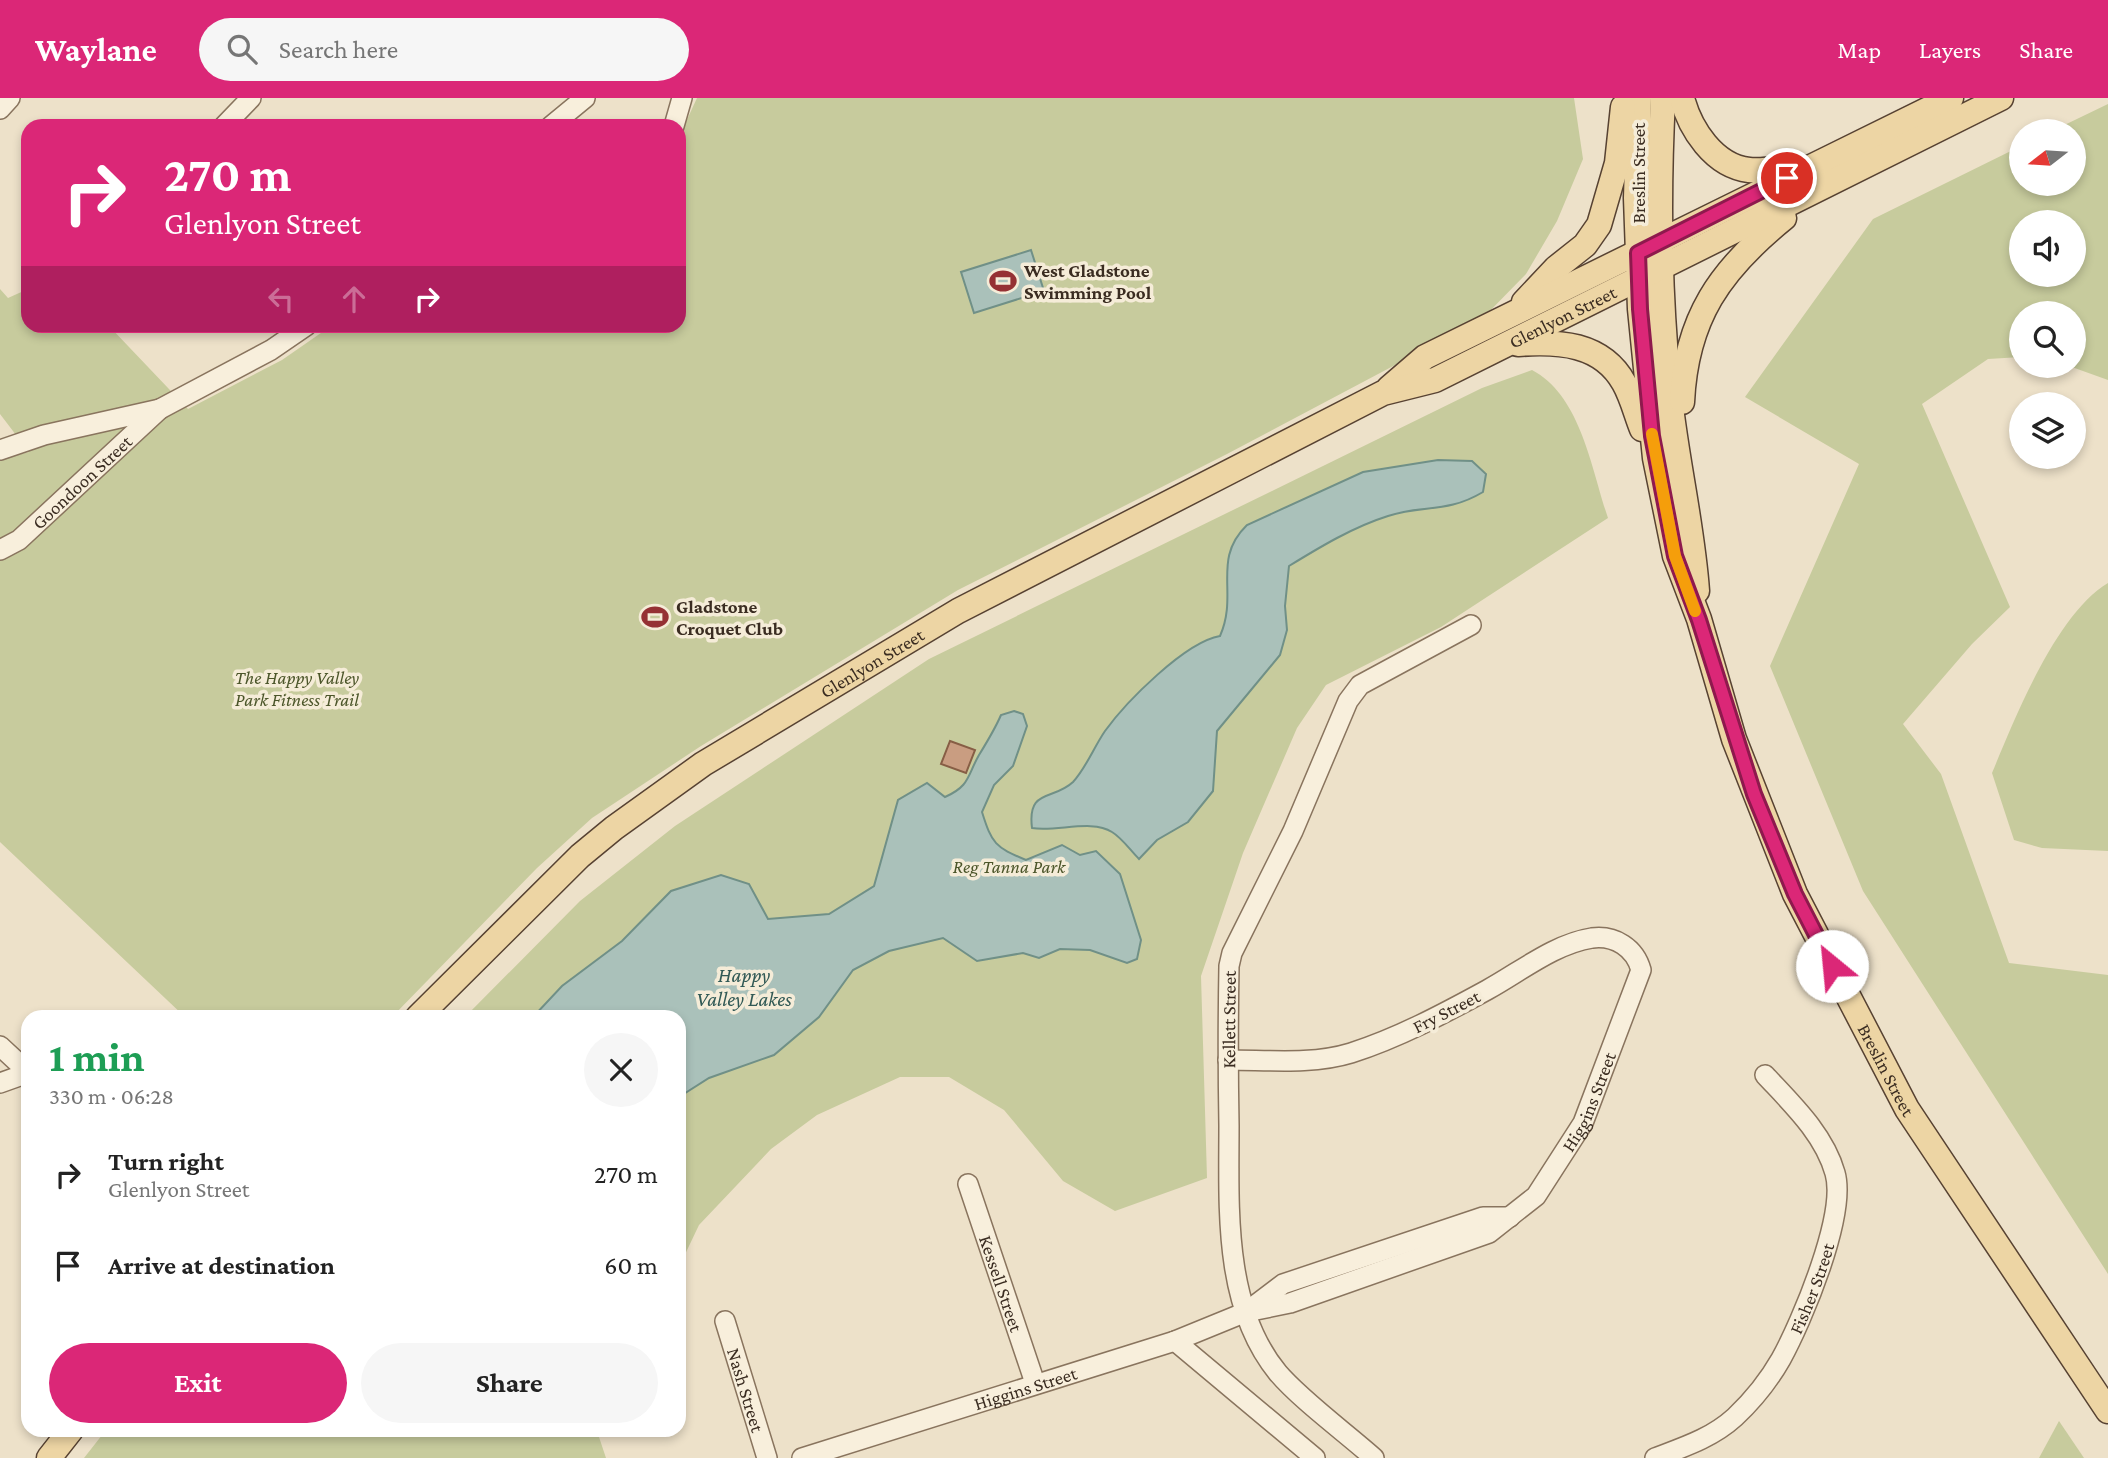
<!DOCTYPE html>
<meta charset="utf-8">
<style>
:root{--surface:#fff;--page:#f6f6f6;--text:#222;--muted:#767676;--accent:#db2777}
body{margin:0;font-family:"Crimson Pro",serif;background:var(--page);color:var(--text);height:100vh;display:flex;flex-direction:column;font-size:26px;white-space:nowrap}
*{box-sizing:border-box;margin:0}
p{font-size:23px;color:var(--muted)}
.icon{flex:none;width:38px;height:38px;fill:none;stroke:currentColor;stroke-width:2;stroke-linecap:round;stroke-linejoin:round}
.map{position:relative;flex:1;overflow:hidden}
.side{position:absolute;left:21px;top:912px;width:665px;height:427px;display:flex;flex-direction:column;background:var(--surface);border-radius:21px;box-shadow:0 4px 10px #0003}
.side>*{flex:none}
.top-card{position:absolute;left:21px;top:21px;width:665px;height:214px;border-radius:21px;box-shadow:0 4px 10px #0003;background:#db2777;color:#fff;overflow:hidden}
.needle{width:46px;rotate:253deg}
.tools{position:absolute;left:2009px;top:21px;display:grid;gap:14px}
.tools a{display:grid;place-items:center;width:77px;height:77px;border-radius:50%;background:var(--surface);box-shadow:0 4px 10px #0003;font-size:35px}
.pin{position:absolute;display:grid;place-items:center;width:60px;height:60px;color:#fff;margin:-30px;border:4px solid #fff;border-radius:50%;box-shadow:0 2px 7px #0007}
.me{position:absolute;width:77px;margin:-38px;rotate:332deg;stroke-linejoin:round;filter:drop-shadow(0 0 5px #0008)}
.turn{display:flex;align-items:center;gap:24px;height:147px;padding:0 28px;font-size:32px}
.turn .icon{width:91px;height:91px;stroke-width:2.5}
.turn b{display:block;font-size:49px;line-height:60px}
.lanes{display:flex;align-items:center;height:66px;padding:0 28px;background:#0003;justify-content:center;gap:35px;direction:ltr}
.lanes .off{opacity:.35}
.round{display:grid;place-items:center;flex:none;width:74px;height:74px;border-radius:37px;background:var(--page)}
.headline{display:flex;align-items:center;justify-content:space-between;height:119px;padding:0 28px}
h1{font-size:42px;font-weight:700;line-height:52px;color:#1e9e55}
.action{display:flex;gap:14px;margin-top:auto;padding:14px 28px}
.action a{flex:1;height:80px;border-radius:42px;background:var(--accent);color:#fff;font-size:28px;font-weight:700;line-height:80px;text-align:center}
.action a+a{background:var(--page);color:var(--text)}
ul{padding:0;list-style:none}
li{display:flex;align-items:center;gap:21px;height:91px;padding:0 28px}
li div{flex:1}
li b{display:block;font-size:26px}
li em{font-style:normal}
header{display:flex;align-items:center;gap:42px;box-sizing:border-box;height:98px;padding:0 35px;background:var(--accent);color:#fff}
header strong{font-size:33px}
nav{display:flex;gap:38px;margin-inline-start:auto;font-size:24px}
.search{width:490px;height:63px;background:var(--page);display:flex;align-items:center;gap:18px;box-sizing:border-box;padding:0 24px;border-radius:38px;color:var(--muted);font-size:26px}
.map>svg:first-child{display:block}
</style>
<header>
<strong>Waylane</strong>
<div class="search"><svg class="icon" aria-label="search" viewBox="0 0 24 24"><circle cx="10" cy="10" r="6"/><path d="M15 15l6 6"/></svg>Search here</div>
<nav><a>Map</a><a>Layers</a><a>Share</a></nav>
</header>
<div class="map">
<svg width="2108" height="1360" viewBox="0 0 2108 1360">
<rect width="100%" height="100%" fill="#ede1c9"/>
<g fill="#c7cb9d" fill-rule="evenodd">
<path d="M697 0H1574L1583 61 1557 123 1526 176 1482 221 1227 356 958 492 701 648 592 720 537 770 392 919H185L0 744V362L29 354 0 316V191L8 200 28 191V228H109L188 311 282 262 331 228H679V39Z"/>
<path d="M2108 6V282L2069 268H2074V215H2021V259L1988 261 1922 306 2010 509 1972 546 1903 626 1941 676 2009 865 2108 877V1176L1863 793 1770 568 1859 366 1745 299 1873 121 2021 48V86H2074V33H2052ZM2021 124H2074V177H2021Z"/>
<path d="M1532 272C1581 298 1591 370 1608 420L1441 529 1326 587 1297 630 1243 755 1201 878 1207 1080 1115 1113 1063 1083 1004 1012 949 979H900L817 1017 771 1051 699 1127 679 1169V919H465L580 803 675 728 929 561 1482 290Z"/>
<path d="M2108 485V753L2042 750 2014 742 1992 675C2015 620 2056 516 2108 485Z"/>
<path d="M2059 1323 2084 1360H2039Z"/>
<path d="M106 1332H601L599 1339 606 1360H84Z"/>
</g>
<g fill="#aac1ba" stroke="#709087" stroke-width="2">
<path d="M1031 152 1044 193 974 215 961 174Z"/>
<path d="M1438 362 1472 363 1486 376 1483 394C1446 416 1424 406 1388 418 1353 429 1320 449 1289 468L1285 508 1287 532 1280 557 1217 633 1213 693 1188 724 1157 742 1139 761C1131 753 1122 740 1112 734 1092 721 1057 734 1032 730 1027 690 1053 703 1073 684 1086 670 1094 649 1105 633 1126 604 1185 544 1220 538 1239 495 1211 462 1247 427L1363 374Z"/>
<path d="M1014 613 1023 616 1027 628 1013 668 994 687 982 714C992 746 995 749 1026 762L1062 747 1080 757 1096 753 1120 776 1141 842 1137 861 1127 865 1090 852 1060 851 1039 860 1023 855 977 863 943 840 889 853 853 872 819 919 774 957 709 980 679 999V919H533L562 888 622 843 671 793 721 777 749 786 768 821 829 816 874 788 898 702 927 685 945 699C970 688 967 678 979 657 987 644 995 631 1001 617Z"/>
</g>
<path fill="#c99d81" stroke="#875e45" stroke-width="2" d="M950 643 975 652 966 675 941 666Z"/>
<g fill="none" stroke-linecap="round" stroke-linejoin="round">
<defs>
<g id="minor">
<path d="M0 11 10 0"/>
<path d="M224 28 251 0"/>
<path d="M551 28 585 0"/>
<path d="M674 28 682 0"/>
<path d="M0 352 44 337 160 311"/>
<path id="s1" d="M0 452 19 442 160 311 271 252 306 228"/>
<path d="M0 948 28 974"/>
<path d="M0 985 28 975"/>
<path id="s2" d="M968 1086 1035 1285"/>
<path d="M1250 1211 1283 1186 1483 1119H1510"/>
<path id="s3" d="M725 1223 767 1360"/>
<path d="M1175 1243 1315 1360"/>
<path id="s4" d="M802 1360 1175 1243 1246 1214 1290 1205 1489 1135 1536 1098 1583 1025 1641 872C1635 850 1615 837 1592 840 1554 846 1520 874 1487 892 1443 916 1398 940 1351 955 1312 967 1268 962 1228 962"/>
<path id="s5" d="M1374 1360C1346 1335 1301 1302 1278 1275 1223 1208 1229 1110 1229 1028 1228 975 1228 922 1229 868L1232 855 1293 733 1348 603 1360 587 1471 527"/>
<path id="s6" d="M1655 1360C1684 1349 1712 1340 1735 1319 1752 1303 1769 1282 1781 1261 1802 1223 1847 1116 1835 1075 1824 1036 1792 1006 1765 977"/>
</g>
<g id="major">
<path id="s7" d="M1639 0 1636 100 1640 211 1655 360 1675 458 1699 521 1734 641 1795 796 1907 1011 2108 1313"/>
<path d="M1663 0C1658 94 1659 188 1668 282 1674 353 1692 422 1697 493"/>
<path d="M1682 0C1690 31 1714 68 1749 72 1764 74 1782 69 1798 68"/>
<path d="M1524 204 1556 170 1585 147 1599 127 1617 65 1623 9"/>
<path d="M1518 246C1558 243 1602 245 1624 285 1632 299 1636 316 1642 331"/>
<path d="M1389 290 1425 259 1951 0"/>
<path d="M1682 304C1686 220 1720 172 1784 120"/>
<path id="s8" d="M418 919 580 758 614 730 703 666 958 513 1383 295 1435 282 2001 0"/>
<path d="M49 1360 71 1332"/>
</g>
</defs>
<use href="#minor" stroke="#89745e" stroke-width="22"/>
<use href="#major" stroke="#574232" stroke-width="27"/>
<use href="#minor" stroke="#f8efdc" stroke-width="19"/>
<use href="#major" stroke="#edd5a4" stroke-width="24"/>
</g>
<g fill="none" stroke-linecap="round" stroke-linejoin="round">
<defs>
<path id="route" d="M1787 80 1638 155 1640 211 1652 338 1675 458 1699 522 1754 696 1795 796 1832 868"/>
</defs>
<use href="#route" stroke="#8e194d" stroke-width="18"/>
<use href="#route" stroke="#db2777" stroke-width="12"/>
<path stroke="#f59e0b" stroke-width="12" d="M1652 336 1675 458 1695 513"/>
</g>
<defs>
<symbol id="stadium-bare" viewBox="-9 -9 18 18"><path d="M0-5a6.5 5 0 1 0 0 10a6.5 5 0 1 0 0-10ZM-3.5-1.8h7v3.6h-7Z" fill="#953134" stroke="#f5ecd8" stroke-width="2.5" paint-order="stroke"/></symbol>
</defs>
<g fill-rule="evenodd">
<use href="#stadium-bare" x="984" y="164" width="38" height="38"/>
<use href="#stadium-bare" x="636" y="500" width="38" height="38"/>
</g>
<g text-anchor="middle" stroke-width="7" stroke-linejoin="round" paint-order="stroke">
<g font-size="19" fill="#3a2c21" stroke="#f5ecd8">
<text transform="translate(1638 75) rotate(-90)" y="7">Breslin Street</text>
<text dy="7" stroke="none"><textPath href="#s8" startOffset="1353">Glenlyon Street</textPath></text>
<text dy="7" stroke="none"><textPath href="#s1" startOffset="107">Goondoon Street</textPath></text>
<text dy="7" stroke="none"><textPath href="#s8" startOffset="579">Glenlyon Street</textPath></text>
<text transform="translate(1446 913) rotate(-27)" y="7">Fry Street</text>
<text dy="7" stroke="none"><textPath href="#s5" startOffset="492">Kellett Street</textPath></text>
<text dy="7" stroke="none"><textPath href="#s7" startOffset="1018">Breslin Street</textPath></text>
<text dy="7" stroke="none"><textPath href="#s4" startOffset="892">Higgins Street</textPath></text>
<text dy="7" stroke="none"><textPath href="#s2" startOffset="105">Kessell Street</textPath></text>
<text dy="7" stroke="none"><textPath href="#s6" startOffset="242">Fisher Street</textPath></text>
<text dy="7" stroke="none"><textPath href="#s4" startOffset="234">Higgins Street</textPath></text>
<text dy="7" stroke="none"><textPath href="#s3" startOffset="72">Nash Street</textPath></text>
</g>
<g font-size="19" font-weight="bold" fill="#3a2c21" stroke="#f5ecd8" text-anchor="start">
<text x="1024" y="179">West Gladstone<tspan x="1024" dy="22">Swimming Pool</tspan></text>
<text x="676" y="515">Gladstone<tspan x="676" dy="22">Croquet Club</tspan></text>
</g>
<g font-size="19" font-style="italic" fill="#4b5529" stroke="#f5ecd8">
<text x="297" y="586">The Happy Valley<tspan x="297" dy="22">Park Fitness Trail</tspan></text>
<text x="1009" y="775">Reg Tanna Park</text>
</g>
<g font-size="21" font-style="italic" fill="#315955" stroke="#f5ecd8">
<text x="744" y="884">Happy<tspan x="744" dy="24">Valley Lakes</tspan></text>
</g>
</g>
</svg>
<div class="tools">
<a><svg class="needle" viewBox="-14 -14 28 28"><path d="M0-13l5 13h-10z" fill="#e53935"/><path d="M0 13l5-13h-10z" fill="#767676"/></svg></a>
<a><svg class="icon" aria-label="sound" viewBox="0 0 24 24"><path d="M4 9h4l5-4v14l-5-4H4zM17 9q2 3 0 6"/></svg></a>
<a><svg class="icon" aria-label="search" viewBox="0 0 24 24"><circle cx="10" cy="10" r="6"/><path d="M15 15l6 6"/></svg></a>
<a><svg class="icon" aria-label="layers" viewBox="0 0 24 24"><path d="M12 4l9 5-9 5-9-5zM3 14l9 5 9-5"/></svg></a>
</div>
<div class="pin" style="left:1787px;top:80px;background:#d93025"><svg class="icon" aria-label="arrive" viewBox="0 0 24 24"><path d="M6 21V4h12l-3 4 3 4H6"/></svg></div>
<svg class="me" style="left:1832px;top:868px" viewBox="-20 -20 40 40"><circle r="19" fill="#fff"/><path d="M0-13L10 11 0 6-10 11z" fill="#db2777"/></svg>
<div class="top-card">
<div class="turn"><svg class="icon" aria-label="right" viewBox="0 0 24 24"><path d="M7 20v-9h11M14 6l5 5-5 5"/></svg><div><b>270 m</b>Glenlyon Street</div></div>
<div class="lanes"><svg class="icon off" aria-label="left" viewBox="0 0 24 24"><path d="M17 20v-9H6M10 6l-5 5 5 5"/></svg><svg class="icon off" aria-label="ahead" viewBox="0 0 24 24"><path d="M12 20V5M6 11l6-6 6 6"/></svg><svg class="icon" aria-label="right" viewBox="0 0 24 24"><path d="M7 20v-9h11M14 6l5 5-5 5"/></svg></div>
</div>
<section class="side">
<div class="headline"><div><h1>1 min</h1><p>330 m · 06:28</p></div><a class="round"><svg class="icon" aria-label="close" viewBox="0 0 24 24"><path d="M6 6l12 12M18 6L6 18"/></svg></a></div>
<ul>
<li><svg class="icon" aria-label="right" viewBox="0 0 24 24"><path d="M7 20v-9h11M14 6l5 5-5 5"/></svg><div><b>Turn right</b><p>Glenlyon Street</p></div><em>270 m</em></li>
<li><svg class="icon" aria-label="arrive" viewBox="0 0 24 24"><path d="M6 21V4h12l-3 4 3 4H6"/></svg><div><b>Arrive at destination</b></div><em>60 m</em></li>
</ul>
<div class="action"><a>Exit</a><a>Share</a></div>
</section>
</div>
